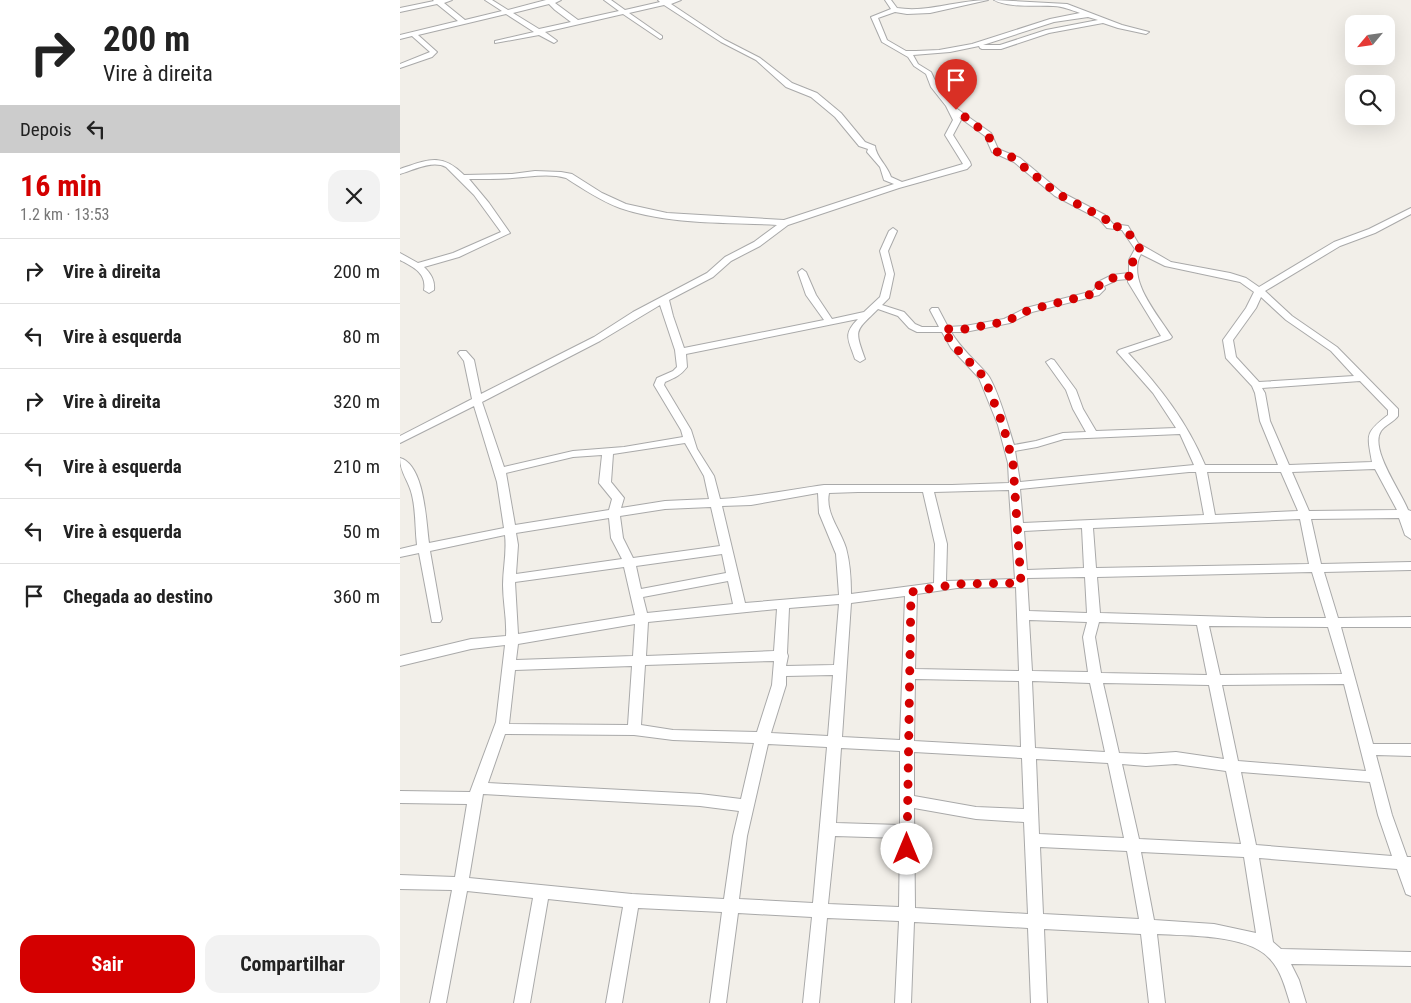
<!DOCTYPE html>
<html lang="pt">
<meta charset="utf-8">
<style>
:root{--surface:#fff;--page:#f2f2f2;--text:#222;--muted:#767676;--line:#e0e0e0;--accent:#d40000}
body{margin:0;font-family:"Roboto Condensed",sans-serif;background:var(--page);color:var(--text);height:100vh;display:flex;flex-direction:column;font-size:19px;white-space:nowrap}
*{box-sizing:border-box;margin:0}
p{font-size:16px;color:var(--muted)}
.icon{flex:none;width:28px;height:28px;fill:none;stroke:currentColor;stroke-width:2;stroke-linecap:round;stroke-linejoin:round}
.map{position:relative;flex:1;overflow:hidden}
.side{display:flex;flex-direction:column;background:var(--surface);width:400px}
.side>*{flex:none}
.top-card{background:#fff;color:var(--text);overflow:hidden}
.needle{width:32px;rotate:241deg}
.tools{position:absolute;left:945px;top:15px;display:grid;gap:10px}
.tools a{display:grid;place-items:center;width:50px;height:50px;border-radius:10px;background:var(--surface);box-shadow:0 5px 20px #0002;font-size:25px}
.pin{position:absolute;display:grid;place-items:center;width:42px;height:42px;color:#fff;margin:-51px -21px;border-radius:50% 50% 50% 0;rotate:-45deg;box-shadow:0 0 5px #0007}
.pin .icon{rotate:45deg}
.me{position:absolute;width:55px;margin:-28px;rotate:0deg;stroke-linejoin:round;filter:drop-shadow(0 0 4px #0008)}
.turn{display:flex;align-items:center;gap:18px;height:105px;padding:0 20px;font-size:22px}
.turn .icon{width:65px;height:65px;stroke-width:2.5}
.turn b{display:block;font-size:35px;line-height:42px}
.then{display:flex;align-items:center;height:48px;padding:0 20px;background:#0003;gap:10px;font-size:19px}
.round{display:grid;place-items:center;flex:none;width:52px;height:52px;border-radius:15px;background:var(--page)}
.summary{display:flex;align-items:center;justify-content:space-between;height:85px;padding:0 20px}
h1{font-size:30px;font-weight:700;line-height:38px;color:var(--accent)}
.action{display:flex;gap:10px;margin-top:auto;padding:10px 20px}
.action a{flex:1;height:58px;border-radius:15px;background:var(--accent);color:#fff;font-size:20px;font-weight:700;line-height:58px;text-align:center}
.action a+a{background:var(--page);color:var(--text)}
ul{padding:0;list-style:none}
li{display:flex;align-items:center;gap:15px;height:65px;padding:0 20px;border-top:1px solid var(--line)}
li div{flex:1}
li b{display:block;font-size:19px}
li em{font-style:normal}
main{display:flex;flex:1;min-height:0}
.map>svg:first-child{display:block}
</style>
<main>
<section class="side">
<div class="top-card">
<div class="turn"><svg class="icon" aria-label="right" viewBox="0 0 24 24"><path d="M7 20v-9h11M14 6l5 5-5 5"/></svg><div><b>200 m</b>Vire à direita</div></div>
<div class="then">Depois<svg class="icon" aria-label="left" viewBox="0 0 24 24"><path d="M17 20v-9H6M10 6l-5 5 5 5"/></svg></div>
</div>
<div class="summary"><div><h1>16 min</h1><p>1.2 km · 13:53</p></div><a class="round"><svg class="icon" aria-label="close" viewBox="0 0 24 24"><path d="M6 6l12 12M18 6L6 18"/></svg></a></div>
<ul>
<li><svg class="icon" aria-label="right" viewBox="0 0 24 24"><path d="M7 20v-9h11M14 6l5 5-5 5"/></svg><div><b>Vire à direita</b></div><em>200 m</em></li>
<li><svg class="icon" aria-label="left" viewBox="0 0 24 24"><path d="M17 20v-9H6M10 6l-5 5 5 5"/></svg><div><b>Vire à esquerda</b></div><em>80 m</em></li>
<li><svg class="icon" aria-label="right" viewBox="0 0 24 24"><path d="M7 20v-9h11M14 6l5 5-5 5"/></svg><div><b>Vire à direita</b></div><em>320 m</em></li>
<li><svg class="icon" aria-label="left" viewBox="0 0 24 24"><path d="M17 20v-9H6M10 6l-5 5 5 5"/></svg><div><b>Vire à esquerda</b></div><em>210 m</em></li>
<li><svg class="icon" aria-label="left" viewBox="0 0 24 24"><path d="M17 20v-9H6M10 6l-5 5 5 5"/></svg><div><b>Vire à esquerda</b></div><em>50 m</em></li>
<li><svg class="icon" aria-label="arrive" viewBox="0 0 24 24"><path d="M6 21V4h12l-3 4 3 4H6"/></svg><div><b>Chegada ao destino</b></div><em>360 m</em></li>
</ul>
<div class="action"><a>Sair</a><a>Compartilhar</a></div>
</section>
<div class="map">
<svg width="1011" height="1003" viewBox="0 0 1011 1003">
<rect width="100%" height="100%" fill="#f2efe9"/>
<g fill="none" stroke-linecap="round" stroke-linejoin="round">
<defs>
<path id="minor" d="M33 0H52L44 3 65 20 102 11 85 0H92L108 10 146 0H161L155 3 178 20 219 11 204 0H211L225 10 260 2 258 0H281L271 4 325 40 360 58 392 83 417 93 441 113 465 142 475 146C476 157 487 165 491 177L502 182 563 164 545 135 553 120 546 106 531 87 526 74 514 66 508 57 482 42 471 17 491 9 485 0H491L497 8C528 13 557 0 588 0L530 13 507 14 495 12 478 18 487 40 506 51H516L539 50 572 44 650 19 680 13C671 10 663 6 653 6 636 5 608 8 594 0L667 4 722 25 749 32 746 34 718 28 703 23 649 33 601 49H582L580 48 579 46 550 52 513 55 518 64 531 72 538 87 553 106 591 133 598 149 620 158 661 192 705 215 713 224 728 226 738 243 771 262 830 273 846 278 859 287 934 242 969 229 1011 208V214L975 233 940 246 865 291 892 316 937 347 998 409V416C994 422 985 425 981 431 969 449 1002 493 1008 510L1011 511V539L1005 535 999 518 911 519 921 564 1011 562V570L924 572 938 618 1011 617V627H941L973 744H1011V756L976 755 992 815 1007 857H1011V896L1006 894 997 869 859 858 873 942 881 949 1011 952V966L891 964 899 980 906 1003H890C885 987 881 970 869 958 847 934 787 936 757 934L765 1003H749L741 934 644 929 647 1003H631L628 928 514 922 511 1003H495L499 921 427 918 419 1003H403L412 917 338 913 326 1003H310L322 912 238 908 222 1003H206L223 907 148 899 130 1003H114L133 898 67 891 46 1003H30L52 890 0 889V875L55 877 67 804 0 803V791L70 792 96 722 105 645 71 649 0 666V656L71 639 106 636C107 619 103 602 103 585 103 569 107 552 105 535L30 551 42 619 40 622H32L19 553 0 557V549L17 545C15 529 16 511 12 495 9 481 0 473 0 458 25 465 26 523 29 543L104 528 97 482 74 406 0 443V436L72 399 64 361 58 353 60 351H66L74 360 81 394 194 337 233 312 307 273 325 257 354 242 377 225C326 222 269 225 220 208 201 201 183 189 166 178 148 173 130 177 112 178 98 179 83 179 69 179L89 203 110 233 59 257 24 267C31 274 35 280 34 290L29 293 24 290C27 273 13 267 0 260V253L18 263 53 253 101 232 74 195 46 167C32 160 14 170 0 174V169C27 160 41 152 64 175L112 174 135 171 161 172 172 174 202 193 226 204 267 213 384 220 494 184 484 180 480 167 467 152 468 149 459 146 435 117 411 97 386 87 356 60 321 42 264 5 229 13 262 36V38L260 39 223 14 145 32 156 40 157 41 154 43 139 35 95 43V41L134 32 106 14 18 35 37 52 32 57 0 68V64L30 52 12 36 0 39V35L58 21 37 4 0 12V8L34 1ZM149 4 155 10 171 22 139 29 113 13ZM688 17 698 20 646 30 600 45H583L654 22ZM559 117 585 136 592 152 614 162 655 196 699 219 707 228 722 230 735 249 729 260V273L712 275 696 283 695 289 693 291 626 308 604 319 565 326 548 327 538 308H532L530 310 539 327H522L515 324 504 312 482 305 489 298 494 274 488 251 497 231 493 228 489 231 480 251 486 274 480 297 464 312 432 319 416 295 406 272 402 269 398 272 406 295 424 320 284 348 273 316 269 300 313 277 331 261 360 246 388 225 499 188 567 169 571 165 570 162 553 135 561 120ZM741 254 765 266 840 282 854 292 846 308 823 340 826 358 852 386 855 393 860 421 878 465H805C787 422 760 387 728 353L770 339 772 337C758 315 726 279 741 254ZM728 279V282L761 336 719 350 717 352 753 393 776 428 696 431 683 409 676 390 654 360 651 359 646 362 666 390 673 409 686 432 663 433 636 441 614 445C609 429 597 386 587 374 575 360 561 349 551 332H565L610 323 632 312 699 295 705 289 704 286 717 280ZM861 297 886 320 931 351 954 376 859 382 836 357 833 340 856 308ZM260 305 275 350 277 367 273 371 257 378 254 385 281 430 283 437 224 447 173 451 104 467 82 402 200 341ZM478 309 498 316 509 328 517 332H542L551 348 579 378 598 425 608 463 609 483 552 485H424C389 490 355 497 320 499L314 476 297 449 291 430 264 385 265 382C275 378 281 375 287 367L286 354 458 319C442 335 449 340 455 359L460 362 465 359C454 328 455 332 478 309ZM960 381 988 410V415C965 433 967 434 972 462L889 465 870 421 865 393 862 388ZM780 434 794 465 620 482 615 451 637 447 664 439ZM285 443 304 476 309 499 265 501 221 508 224 498 211 482 213 454ZM202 455 199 483 212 499 209 510 115 525 106 473 173 457ZM975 469 997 510 909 511 892 472ZM789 472H796L804 515 623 523 620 489ZM807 472H881L898 511 815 515ZM609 490 615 579 546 581 547 544 534 492ZM458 492H523L535 544 534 583 451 594C451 578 450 563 446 548 440 529 425 513 429 493ZM418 493 419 513 436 554 439 595 345 603 322 506 351 505ZM311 507 320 546 233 558 223 538 220 516 265 509ZM209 518 211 538 222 559 116 574 118 545 116 533ZM900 519 909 564 696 568 693 528ZM682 528 684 568 627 570 624 531ZM322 554 326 573 241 589 236 566ZM224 567 235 615 118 634 115 582ZM912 572 926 618H867L700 613 697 577ZM685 577 687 613 629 611 627 578ZM328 581 333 604 247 613 243 597ZM616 587 619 671 515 669 517 594 557 588ZM505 596 500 740 442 737 451 603ZM439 604 434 665 386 666 388 656 387 653 389 608ZM377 609 374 651 246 656 248 622ZM629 620 687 622 683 637 688 672 632 671ZM699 622 797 625 807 675 701 673 695 637ZM235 624 233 656 116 660 118 644ZM809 626 928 627 942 674 820 675ZM374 661 372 685 357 732 273 730 241 725 245 665ZM232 666 228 725 109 724 115 670ZM433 675 428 736 371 733 386 685V676ZM515 679 619 681 621 747 514 741ZM632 681 690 683 705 752 635 748ZM703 683 809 685 824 759 776 752 746 754 719 753ZM944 684 966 771 838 761 822 685ZM105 734 234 735 273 740 354 743 341 799 300 794 88 783ZM368 744 427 747 413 903 339 899 347 836ZM441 748 500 751V825L436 823ZM514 752 622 758 624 809 576 807 514 796ZM636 759 708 763 724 838 639 834ZM722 764 746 766 776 764 826 771 841 844 739 839ZM841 772 970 782 978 815 992 856 856 845ZM83 794 300 806 339 811 333 836 324 899 232 894 69 878ZM514 808 576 819 624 822 628 914 515 908ZM435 836 500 838 499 907 428 904ZM640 847 727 851 739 919 643 914ZM741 852 844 857 856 933 814 924 754 920Z"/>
</defs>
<use href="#minor" stroke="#a9a9a9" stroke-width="2"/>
<use href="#minor" fill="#fff" fill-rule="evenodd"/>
</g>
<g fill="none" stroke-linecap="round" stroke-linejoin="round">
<path stroke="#d40000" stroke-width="9" stroke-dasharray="0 16.2" d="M507 849 511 592 557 584 621 583 613 463 603 425 584 377 554 346 543 329H565L593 324 607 321 629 310 696 293 700 289 699 285 715 277 731 276 733 260 740 249 725 228 708 225V221L702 217 658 194 609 155H601L595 150 588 135 556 110"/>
</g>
</svg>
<div class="tools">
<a><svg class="needle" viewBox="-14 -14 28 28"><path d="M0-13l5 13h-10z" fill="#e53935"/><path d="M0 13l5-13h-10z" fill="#767676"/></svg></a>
<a><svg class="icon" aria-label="search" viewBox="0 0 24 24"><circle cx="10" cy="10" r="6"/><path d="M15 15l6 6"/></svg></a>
</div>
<div class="pin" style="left:556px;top:110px;background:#d93025"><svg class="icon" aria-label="arrive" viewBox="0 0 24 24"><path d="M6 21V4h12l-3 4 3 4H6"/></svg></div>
<svg class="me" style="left:507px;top:849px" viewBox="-20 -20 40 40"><circle r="19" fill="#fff"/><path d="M0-13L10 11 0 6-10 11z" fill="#d40000"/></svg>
</div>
</main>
